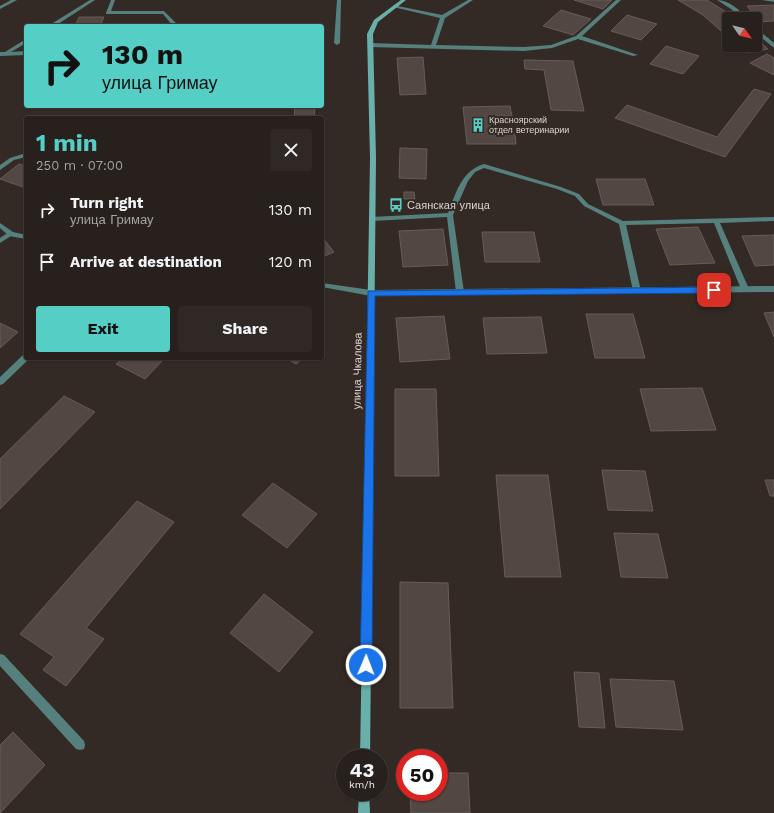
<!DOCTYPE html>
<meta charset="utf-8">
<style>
:root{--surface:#27201c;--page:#2f2825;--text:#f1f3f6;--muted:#a4a3a3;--line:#433e3b;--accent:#55cec5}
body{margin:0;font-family:"Work Sans",sans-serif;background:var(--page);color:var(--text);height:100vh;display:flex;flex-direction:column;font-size:15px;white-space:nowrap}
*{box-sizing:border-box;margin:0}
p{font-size:13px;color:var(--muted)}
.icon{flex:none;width:22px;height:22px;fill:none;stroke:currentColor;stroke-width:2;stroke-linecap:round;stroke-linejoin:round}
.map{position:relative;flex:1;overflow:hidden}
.drawer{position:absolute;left:24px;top:116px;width:300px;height:244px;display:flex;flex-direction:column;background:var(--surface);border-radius:4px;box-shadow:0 1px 3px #0004,0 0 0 1px var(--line)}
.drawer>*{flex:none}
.hud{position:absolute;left:24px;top:24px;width:300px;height:84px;border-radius:4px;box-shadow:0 1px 3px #0004,0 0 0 1px var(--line);background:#55cec5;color:#111;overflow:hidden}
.needle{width:26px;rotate:124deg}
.controls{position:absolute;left:722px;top:12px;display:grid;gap:8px}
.controls a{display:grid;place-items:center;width:40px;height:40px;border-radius:4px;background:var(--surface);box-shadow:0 1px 3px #0004,0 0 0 1px var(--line);font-size:20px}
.speed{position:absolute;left:336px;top:749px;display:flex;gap:8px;font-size:20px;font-weight:700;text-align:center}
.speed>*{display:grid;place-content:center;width:52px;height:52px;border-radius:50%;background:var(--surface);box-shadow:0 1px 3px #0004,0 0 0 1px var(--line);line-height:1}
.speed small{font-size:10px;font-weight:400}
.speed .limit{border:6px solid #d22;background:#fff;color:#111}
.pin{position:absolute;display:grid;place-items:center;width:34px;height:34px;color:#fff;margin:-17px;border-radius:8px;box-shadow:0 2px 6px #0006}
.me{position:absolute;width:44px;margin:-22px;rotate:1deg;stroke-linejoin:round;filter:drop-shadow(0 0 3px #0008)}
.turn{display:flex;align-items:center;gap:14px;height:84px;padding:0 12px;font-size:18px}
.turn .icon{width:52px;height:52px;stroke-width:2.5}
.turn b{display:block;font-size:28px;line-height:34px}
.round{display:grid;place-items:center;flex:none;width:42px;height:42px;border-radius:4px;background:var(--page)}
.summary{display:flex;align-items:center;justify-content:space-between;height:68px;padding:0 12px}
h1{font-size:24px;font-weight:700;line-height:30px;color:var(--accent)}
.cta{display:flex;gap:8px;margin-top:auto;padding:8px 12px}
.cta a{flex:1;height:46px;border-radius:4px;background:var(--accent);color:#111;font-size:16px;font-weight:700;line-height:46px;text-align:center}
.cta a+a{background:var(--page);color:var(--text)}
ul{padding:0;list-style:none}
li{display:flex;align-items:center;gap:12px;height:52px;padding:0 12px}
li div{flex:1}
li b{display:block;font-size:15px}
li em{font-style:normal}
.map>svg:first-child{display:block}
</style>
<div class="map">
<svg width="774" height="813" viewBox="0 0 774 813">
<rect width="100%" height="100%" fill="#342a25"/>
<g fill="#524742" stroke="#675c56">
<path d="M574 0H612L603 9Z"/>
<path d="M678 0H707L728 13 735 19H729V38L703 15Z"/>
<path d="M774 5V21L759 22 747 6Z"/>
<path d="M561 10 591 19 573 35 543 26Z"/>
<path d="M627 15 657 24 641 40 611 31Z"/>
<path d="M79 17H104L100 26H75Z"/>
<path d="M755 37 768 49 746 53 737 45H755Z"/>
<path d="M666 46 699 56 683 74 650 64Z"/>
<path d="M767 54 774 58V75L750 63Z"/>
<path d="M423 57 426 94 400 95 397 58Z"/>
<path d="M524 60 573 61 584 111 551 110 544 70 525 69Z"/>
<path d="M754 89 771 94 725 157 615 118 627 105 717 137Z"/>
<path d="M295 106H315L314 118H294Z"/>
<path d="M510 106 512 116H489L491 134H515L516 144H467L463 107Z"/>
<path d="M400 148 427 149 426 179 399 178Z"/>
<path d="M19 164 26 166V188L0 179Z"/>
<path d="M596 179H645L654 205H603Z"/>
<path d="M404 192H414L415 199H404Z"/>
<path d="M698 227 715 263 670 265 656 229Z"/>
<path d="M443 229 448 265 403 267 399 231Z"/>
<path d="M482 232H534L540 262H485Z"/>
<path d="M774 235V265L755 266 742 236Z"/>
<path d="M322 237 334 252 322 257Z"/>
<path d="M774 312V337L764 313Z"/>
<path d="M586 314H633L645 358H595Z"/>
<path d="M444 316 450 359 400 362 396 318Z"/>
<path d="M541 317 547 353 487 354 483 318Z"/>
<path d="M0 323 18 332 0 348Z"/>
<path d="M123 358H165L145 379 116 364Z"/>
<path d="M286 358H303L296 364Z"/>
<path d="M702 388 716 430 651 431 640 389Z"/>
<path d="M395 389H436L439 476H395Z"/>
<path d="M64 396 95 412 0 509V459Z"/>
<path d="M602 470 645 471 653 511 608 510Z"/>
<path d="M496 475H548L561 577H505Z"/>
<path d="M765 480H774V496H770Z"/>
<path d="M273 483 317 514 287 548 242 515Z"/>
<path d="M137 501 174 522 86 628 104 639 66 686 43 670 54 657 20 634Z"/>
<path d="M614 533 658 534 668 578 621 577Z"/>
<path d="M400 582 448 583 453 708H400Z"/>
<path d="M264 594 313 632 279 672 230 633Z"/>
<path d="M574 672 599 673 605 728 579 727Z"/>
<path d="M610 679 674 681 683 730 616 727Z"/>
<path d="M13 732 45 765 0 813V745Z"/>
<path d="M439 773H468L470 813H411L410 792H439Z"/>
</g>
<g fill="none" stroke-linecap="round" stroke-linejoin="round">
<g fill="#55807d" fill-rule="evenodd">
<path d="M11 0H17L0 9V6Z"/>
<path d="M90 0H95L55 26H48Z"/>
<path d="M111 0H115L111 11H164L179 26H173L163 14H106V13Z"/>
<path d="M337 0H341L340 43 337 45 334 43Z"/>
<path d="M468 0H473L445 18 436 45 524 47 551 45 576 36 616 0H621L582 36 638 55 633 56 578 39 552 48 524 51 370 47 367 45 370 43 431 45 440 18 393 7V5L442 15Z"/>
<path d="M717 0C729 0 740 10 747 19H742L731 9Z"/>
<path d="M762 0H774V2Z"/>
<path d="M755 27 774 43V48L755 32Z"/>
<path d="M26 39V43L11 52 26 51V55L0 56V52H5Z"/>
<path d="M26 153V157L14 160 0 170V165L10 158Z"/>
<path d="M484 164 561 187 579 194 588 204 623 221 774 217V221L720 223 749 289 745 292 741 289 714 223 626 225 641 291 637 294 633 291 619 224 584 206 575 196 557 189 484 168 475 172 468 181 453 215 464 292 460 295 456 292 447 217 372 221 369 219 372 217 448 213C456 193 461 171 484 164Z"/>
<path d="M9 232H13L14 234 0 243V238Z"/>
<path d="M26 354V358H29V359L3 384 0 385V377L23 355Z"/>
<path d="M0 654 4 655 84 741 85 745 84 749 80 750 76 749 0 666Z"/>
</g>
<g fill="#55807d" fill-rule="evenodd">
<path d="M0 223 13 232 26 235V239L9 236 0 228Z"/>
<path d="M322 283 371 290 774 286V292L371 296 322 287Z"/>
</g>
<g fill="#69b0aa" fill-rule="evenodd">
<path d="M401 0H406L378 22 373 34 376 158 370 758H360L370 158 367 34 374 20Z"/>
<path d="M359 792H369L370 813H358Z"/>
</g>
</g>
<path fill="#1a73e8" stroke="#114b97" d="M714 287 718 290 714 293 375 296 372 665 370 669 366 671 362 669 360 665 368 291Z"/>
<defs>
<symbol id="building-bare" viewBox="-9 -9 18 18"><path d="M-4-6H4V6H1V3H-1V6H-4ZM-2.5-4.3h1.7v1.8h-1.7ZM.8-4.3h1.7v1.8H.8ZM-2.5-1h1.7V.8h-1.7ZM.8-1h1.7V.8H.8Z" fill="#55cec5" stroke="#342a25" stroke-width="2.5" paint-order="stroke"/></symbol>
<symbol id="bus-bare" viewBox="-9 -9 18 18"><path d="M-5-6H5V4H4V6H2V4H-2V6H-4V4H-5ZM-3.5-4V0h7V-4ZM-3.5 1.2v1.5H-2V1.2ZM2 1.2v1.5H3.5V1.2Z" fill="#55cec5" stroke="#342a25" stroke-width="2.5" paint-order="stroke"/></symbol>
</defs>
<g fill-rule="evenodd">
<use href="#building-bare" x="468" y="115" width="20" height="20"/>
<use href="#bus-bare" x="386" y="195" width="20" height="20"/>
</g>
<g text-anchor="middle" stroke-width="4" stroke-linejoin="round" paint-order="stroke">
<g font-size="9" fill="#dbd4d0" stroke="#342a25" text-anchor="start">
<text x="489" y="123">Красноярский<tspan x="489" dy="10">отдел ветеринарии</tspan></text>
</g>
<g font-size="11" fill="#dbd4d0" stroke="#342a25" text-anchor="start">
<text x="407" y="209">Саянская улица</text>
</g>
<g font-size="11" fill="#dbd4d0" stroke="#342a25">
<text transform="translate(357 371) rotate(-89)" y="4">улица Чкалова</text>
</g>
</g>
</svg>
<div class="controls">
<a><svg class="needle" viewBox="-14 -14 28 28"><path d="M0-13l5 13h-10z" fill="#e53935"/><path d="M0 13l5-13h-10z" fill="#a4a3a3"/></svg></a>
</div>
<div class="speed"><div>43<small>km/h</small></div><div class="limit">50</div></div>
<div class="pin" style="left:714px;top:290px;background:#d93025"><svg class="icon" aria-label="arrive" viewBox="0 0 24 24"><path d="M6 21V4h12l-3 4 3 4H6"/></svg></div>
<svg class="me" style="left:366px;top:665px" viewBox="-20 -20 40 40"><circle r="17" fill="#1a73e8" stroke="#fff" stroke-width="3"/><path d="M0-11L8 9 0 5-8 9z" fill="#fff"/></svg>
<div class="hud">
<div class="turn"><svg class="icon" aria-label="right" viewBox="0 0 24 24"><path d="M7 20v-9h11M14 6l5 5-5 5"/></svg><div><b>130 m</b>улица Гримау</div></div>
</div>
<section class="drawer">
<div class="summary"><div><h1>1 min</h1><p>250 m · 07:00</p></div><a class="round"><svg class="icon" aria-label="close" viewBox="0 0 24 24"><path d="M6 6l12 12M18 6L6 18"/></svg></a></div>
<ul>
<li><svg class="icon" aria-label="right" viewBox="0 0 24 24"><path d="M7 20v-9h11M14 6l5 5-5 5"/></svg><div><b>Turn right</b><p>улица Гримау</p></div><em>130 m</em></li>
<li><svg class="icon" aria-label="arrive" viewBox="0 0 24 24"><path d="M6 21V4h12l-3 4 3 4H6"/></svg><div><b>Arrive at destination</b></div><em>120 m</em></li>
</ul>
<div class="cta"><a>Exit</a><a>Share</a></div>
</section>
</div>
